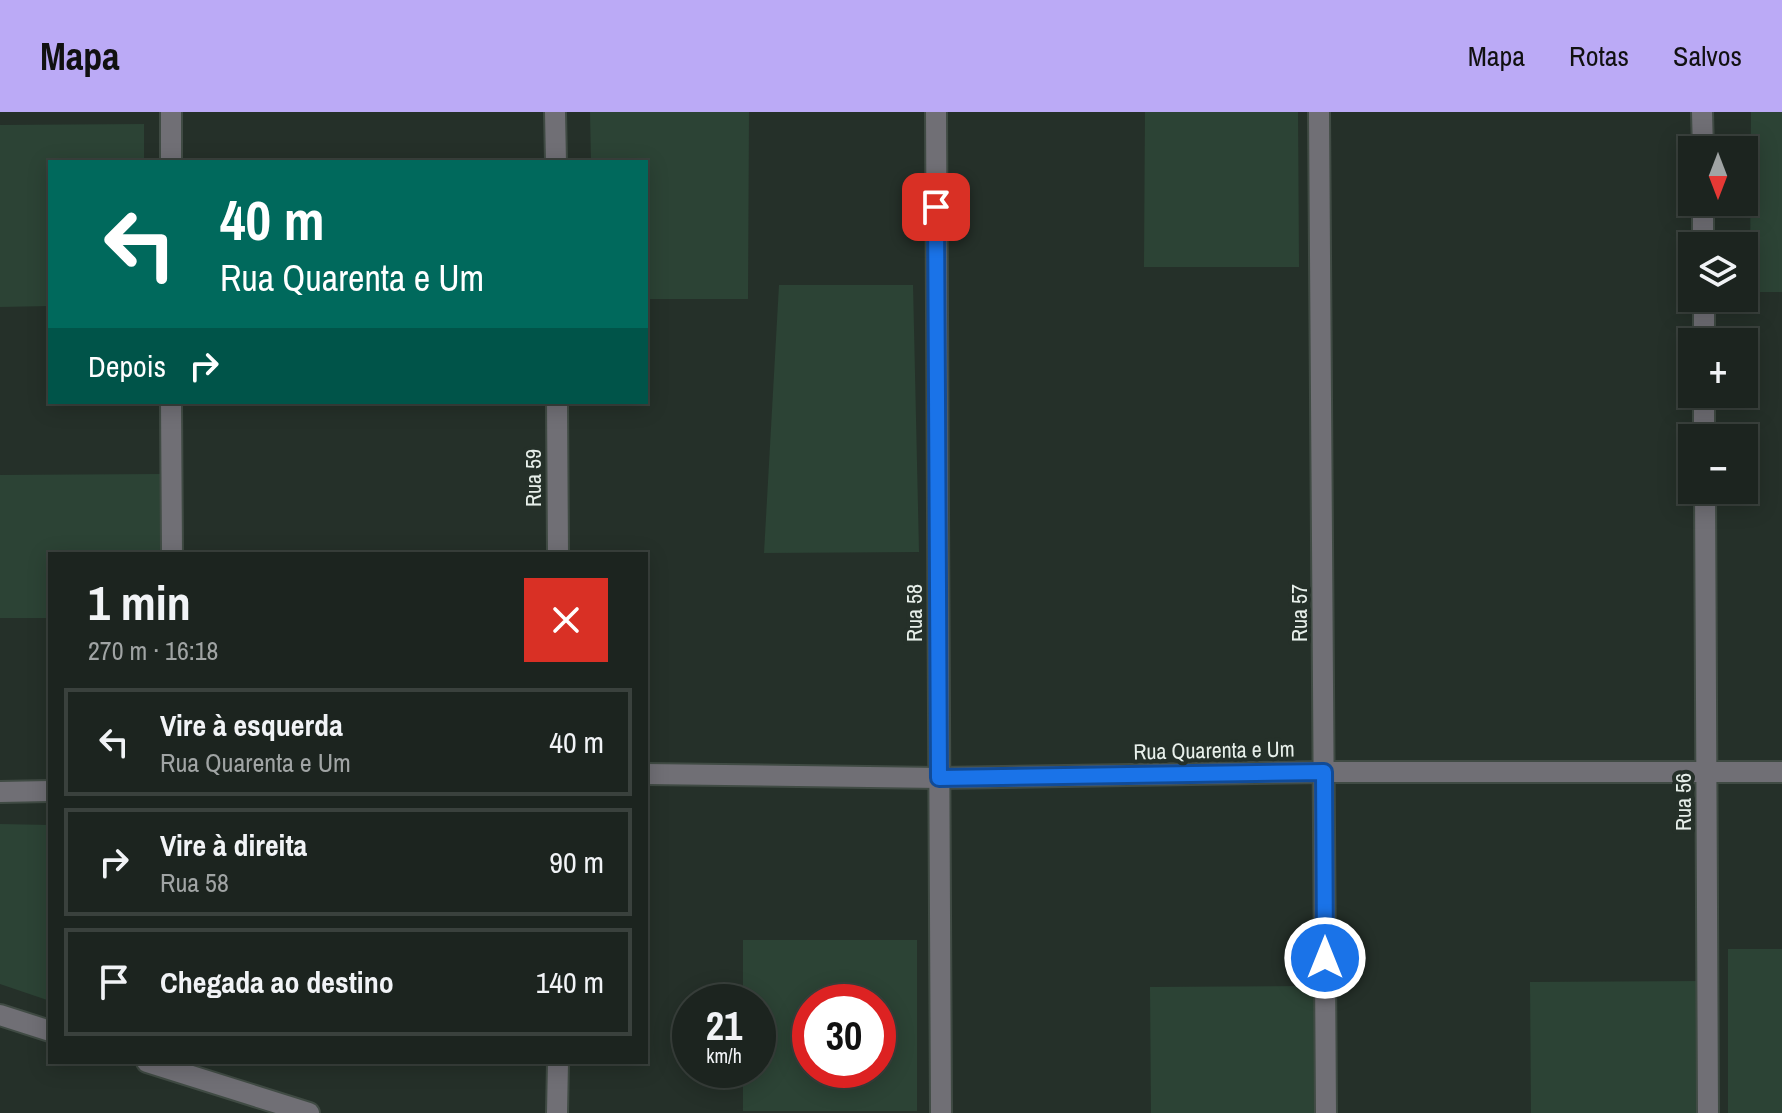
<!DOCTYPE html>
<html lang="pt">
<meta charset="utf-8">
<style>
:root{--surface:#1c241f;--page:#29302c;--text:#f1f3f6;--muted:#a0a4a4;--line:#3a413d;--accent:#bbaaf6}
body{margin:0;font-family:"Archivo Narrow",sans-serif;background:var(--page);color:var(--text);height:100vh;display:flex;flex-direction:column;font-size:30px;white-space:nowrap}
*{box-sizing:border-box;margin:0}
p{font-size:26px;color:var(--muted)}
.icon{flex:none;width:44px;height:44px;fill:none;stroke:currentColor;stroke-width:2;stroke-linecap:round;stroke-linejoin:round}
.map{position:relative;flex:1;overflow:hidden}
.details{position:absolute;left:48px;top:440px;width:600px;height:512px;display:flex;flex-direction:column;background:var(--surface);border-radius:0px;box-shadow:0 4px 20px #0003,0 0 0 2px var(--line)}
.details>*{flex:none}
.top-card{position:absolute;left:48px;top:48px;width:600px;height:244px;border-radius:0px;box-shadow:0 4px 20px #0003,0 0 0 2px var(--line);background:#00695c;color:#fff;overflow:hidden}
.needle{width:52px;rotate:180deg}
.fabs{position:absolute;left:1678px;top:24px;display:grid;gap:16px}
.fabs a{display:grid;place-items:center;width:80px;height:80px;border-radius:0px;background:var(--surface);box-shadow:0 4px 20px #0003,0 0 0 2px var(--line);font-size:40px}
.speed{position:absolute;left:672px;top:872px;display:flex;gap:16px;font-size:40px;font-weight:700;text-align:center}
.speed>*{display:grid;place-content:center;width:104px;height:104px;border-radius:50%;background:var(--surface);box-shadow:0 4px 20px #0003,0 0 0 2px var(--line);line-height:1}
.speed small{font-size:20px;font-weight:400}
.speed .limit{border:12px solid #d22;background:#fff;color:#111}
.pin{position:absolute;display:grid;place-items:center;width:68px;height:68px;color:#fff;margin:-34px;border-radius:16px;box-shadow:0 4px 12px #0006}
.me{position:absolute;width:88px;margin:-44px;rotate:0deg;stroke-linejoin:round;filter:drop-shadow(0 0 6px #0008)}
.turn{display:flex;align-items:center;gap:28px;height:168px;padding:0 40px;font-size:36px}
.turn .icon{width:104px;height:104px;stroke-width:2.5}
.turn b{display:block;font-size:56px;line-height:68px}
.then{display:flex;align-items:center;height:76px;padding:0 40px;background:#0003;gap:16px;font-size:30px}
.round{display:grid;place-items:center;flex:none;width:84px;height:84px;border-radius:0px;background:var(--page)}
.head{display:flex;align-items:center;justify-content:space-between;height:136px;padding:0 40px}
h1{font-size:48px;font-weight:700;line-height:60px}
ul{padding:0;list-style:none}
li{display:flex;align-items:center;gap:24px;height:108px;margin:0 16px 12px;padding:0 24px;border:4px solid var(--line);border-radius:0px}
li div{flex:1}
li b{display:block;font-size:30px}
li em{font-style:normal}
header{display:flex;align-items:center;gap:48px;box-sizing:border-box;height:112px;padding:0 40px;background:var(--accent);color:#111}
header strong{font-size:38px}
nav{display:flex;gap:44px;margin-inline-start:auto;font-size:28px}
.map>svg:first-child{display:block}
</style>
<header>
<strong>Mapa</strong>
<nav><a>Mapa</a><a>Rotas</a><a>Salvos</a></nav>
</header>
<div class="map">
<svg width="1782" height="1001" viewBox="0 0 1782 1001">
<rect width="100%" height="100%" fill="#253029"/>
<g fill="#2c4335" fill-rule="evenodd">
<path d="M590 0H749L748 187H646V50H591Z"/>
<path d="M1145 0H1298L1299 155H1144Z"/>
<path d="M1751 0H1782V180H1750Z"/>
<path d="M144 12V50H50V194L0 195V13Z"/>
<path d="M779 173H913L919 440 764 441Z"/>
<path d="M160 362 161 442H50V506H0V363Z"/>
<path d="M0 712 50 713V889L0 872Z"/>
<path d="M743 828H917V999H743V958H758V890H743ZM810 890H878V958H810Z"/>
<rect x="1728" y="837" width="54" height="164"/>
<path d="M1700 869V1001H1531L1530 870Z"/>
<path d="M1320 874V1001H1151L1150 875Z"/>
</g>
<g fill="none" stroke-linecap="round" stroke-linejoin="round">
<defs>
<g id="minor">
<path d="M171 0V50"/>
<path d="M555 0 556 50"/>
<path d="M936 0 941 1001"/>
<path d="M1319 0 1326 1001"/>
<path d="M1702 0 1703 38"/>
<path d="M1703 90V134"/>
<path d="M1704 186V230"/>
<path d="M1704 282V326"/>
<path d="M171 290 172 442"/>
<path d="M557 290 558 442"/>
<path d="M1705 378 1708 1001"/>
<path d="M646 662 939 666 1324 660H1782"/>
<path d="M0 680 50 679"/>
<path d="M0 903 50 919"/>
<path d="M147 950 309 1001"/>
<path d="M557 1001 558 950"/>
</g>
</defs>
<use href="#minor" stroke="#404b44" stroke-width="24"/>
<use href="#minor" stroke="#706f75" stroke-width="20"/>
</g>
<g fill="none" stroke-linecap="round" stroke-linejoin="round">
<defs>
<path id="route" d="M936 95 939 666 1324 660 1325 846"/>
</defs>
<use href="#route" stroke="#114b97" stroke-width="20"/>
<use href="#route" stroke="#1a73e8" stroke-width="14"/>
</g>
<g text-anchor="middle" stroke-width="8" stroke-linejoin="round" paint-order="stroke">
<g font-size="22" fill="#e7efea" stroke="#253029">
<text transform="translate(533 366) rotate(-90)" y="8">Rua 59</text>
<text transform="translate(914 501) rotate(-90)" y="8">Rua 58</text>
<text transform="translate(1299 501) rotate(-90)" y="8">Rua 57</text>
<text transform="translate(1214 638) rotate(-1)" y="8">Rua Quarenta e Um</text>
<text transform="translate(1683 690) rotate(-90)" y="8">Rua 56</text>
</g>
</g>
</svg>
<div class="fabs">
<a><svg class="needle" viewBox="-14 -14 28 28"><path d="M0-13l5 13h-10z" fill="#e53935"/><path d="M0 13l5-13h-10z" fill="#a0a4a4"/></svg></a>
<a><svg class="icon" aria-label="layers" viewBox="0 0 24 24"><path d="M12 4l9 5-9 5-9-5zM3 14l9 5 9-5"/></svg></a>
<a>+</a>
<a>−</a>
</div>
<div class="speed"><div>21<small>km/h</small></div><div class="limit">30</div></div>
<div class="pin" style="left:936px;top:95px;background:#d93025"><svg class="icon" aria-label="arrive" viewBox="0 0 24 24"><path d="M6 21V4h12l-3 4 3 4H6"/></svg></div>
<svg class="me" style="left:1325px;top:846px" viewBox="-20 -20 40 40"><circle r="17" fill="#1a73e8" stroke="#fff" stroke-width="3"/><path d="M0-11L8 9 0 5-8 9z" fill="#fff"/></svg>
<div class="top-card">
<div class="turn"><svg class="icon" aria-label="left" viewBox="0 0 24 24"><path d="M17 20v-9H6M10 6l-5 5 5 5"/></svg><div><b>40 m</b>Rua Quarenta e Um</div></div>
<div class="then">Depois<svg class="icon" aria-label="right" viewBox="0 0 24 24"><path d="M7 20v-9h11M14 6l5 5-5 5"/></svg></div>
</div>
<section class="details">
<div class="head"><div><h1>1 min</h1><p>270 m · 16:18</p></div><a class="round" style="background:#d93025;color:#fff"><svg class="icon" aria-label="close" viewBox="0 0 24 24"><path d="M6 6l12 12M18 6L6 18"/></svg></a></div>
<ul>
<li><svg class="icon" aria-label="left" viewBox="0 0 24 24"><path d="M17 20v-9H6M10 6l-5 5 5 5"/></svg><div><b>Vire à esquerda</b><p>Rua Quarenta e Um</p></div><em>40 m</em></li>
<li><svg class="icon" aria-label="right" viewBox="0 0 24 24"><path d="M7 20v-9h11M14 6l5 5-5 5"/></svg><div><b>Vire à direita</b><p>Rua 58</p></div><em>90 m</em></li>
<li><svg class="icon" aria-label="arrive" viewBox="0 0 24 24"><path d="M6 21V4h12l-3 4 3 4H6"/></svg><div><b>Chegada ao destino</b></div><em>140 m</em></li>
</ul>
</section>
</div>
